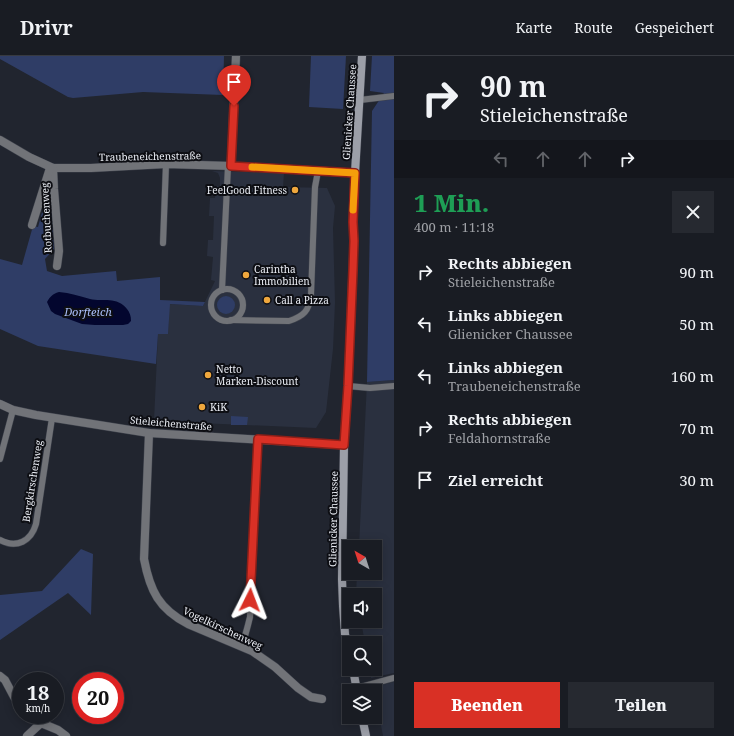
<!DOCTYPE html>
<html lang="de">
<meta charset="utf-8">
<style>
:root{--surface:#191c23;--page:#262930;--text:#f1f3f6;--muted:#9fa1a6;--line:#373a41;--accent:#d93025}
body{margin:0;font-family:"Noto Serif",serif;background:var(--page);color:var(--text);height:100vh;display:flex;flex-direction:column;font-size:15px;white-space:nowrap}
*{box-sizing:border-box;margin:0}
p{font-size:13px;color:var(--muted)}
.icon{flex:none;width:22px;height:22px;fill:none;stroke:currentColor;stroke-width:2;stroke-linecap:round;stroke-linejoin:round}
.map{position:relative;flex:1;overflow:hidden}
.side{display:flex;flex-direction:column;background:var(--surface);width:340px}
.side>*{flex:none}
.hud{background:#191c23;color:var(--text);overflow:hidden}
.needle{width:26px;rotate:321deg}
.controls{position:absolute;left:342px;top:484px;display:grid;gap:8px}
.controls a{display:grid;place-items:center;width:40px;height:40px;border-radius:0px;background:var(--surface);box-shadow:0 2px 10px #0003,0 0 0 1px var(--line);font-size:20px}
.speed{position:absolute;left:12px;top:616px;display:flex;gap:8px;font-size:20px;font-weight:700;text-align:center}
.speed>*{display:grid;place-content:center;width:52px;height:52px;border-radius:50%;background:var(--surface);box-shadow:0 2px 10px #0003,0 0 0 1px var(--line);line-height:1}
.speed small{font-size:10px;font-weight:400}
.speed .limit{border:6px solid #d22;background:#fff;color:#111}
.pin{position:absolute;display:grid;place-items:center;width:34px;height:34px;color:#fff;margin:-41px -17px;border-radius:50% 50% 50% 0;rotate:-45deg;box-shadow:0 0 4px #0007}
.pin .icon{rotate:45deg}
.me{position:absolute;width:44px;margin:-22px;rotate:3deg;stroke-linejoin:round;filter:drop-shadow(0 0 3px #0008)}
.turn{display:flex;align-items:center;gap:14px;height:84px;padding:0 20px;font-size:18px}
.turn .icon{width:52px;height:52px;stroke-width:2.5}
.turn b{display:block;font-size:28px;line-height:34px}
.lanes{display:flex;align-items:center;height:38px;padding:0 20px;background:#0003;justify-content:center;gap:20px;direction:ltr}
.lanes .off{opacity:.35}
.round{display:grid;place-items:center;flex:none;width:42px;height:42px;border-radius:0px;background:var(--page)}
.summary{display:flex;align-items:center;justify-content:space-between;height:68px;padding:0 20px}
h1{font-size:24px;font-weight:800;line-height:30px;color:#1e9e55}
.cta{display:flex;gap:8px;margin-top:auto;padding:8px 20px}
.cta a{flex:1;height:46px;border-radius:0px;background:var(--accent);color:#fff;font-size:16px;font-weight:800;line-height:46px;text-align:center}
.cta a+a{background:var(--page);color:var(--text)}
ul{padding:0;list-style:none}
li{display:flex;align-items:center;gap:12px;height:52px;padding:0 20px}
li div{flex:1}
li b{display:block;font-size:15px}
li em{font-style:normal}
header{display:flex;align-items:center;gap:24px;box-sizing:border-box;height:56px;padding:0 20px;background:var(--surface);border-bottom:1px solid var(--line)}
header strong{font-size:19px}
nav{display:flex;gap:22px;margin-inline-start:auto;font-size:14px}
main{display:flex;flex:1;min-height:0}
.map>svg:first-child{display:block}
</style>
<header>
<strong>Drivr</strong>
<nav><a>Karte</a><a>Route</a><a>Gespeichert</a></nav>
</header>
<main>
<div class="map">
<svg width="394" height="680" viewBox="0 0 394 680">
<rect width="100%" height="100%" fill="#21252f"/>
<g fill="#2a303f">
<path d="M212 115 284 117 283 131 327 132 335 150 333 172 335 246 333 293 326 356 316 372 154 365 158 278H168L169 248 203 250 215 225 211 224 213 201 207 200 208 184H213L214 160H209L210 142H215L216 130H220V122L218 117Z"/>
<path d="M394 324V617L371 622 370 613H375V587H365L361 565H375V539H356L357 517H375V491H359L367 326Z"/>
<path d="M394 626V680H383L374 631Z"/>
</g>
<g fill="#2f3d66">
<path d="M0 0H224L223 39 143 36 73 42 68 41 0 3Z"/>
<path d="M311 0H346L343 53 309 51Z"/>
<path d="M372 0H394V324L367 326 372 55 384 37 370 35Z"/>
<path d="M48 135H49L54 193 45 203 47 215 62 220 116 215 117 225 160 221V244L205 246 203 250 170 248 168 278H158L156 308 38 290 0 273V203L22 209 33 170 38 171Z"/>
<circle cx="226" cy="249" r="9"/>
<path d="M231 360 248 361 247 369H231Z"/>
<path d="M81 493 93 498 91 559 68 537 0 584V539L42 535Z"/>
</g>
<path fill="#03062e" d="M59 236C70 237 79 240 90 243 103 246 117 240 127 253 130 257 131 260 131 265L128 268 123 269H95L82 268 55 258 51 255 47 246C50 241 52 238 59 236Z"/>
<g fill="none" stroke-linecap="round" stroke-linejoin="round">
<defs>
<g id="lane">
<path d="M360 44 394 40"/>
<path d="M163 187 166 108"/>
<circle cx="227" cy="249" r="16"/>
<path d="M222 234 228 110"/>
<path d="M231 264 289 265C304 260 309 255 311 239L315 131 318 115"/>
<path d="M348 330 370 332 394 330"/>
<path d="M0 403 13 354"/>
<path d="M0 484C17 493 31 485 36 468L52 362"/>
<path d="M242 591 248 569 250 561 258 383"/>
<path d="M357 632 394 622"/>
</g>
<g id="street">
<path d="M0 84 29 101 53 112H91L166 108 231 110 355 117"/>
<path d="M231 110 236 0"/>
<path d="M53 112 54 133 59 195 57 210"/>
<path d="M32 169 50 112"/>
<path d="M0 348 13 354 36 359 149 377 344 389"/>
<path d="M149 377 144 503C150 535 159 553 188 568L252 595 275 611 298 632 311 641 322 643"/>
<path d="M0 620 5 624 14 641 21 648"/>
<path d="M33 659 41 667 58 674 66 680"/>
<path d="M27 680 41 667"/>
</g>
<g id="secondary">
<path d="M349 596 345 578 343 550 342 523 344 389 348 330 354 185 353 166 355 117 362 0"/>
<path d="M353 613 357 635"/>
<path d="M362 661 366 680"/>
</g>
</defs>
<use href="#lane" stroke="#3d414b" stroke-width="7"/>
<use href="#street" stroke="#3d414b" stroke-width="9"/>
<use href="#secondary" stroke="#3d414b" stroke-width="9"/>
<use href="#lane" stroke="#717378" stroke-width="6"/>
<use href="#street" stroke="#717378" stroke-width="8"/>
<use href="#secondary" stroke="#9c9fa8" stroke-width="8"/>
</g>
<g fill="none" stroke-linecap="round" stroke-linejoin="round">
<defs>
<path id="route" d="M234 50 231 110 355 117 353 166 354 185 353 214 348 330 344 389 258 383 250 544"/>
</defs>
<use href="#route" stroke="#8d1f18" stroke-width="10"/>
<use href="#route" stroke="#d93025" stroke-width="7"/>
<path stroke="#f59e0b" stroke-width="7" d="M252 111 355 117 353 154"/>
</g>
<g fill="#efa73d" stroke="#0d0e13" stroke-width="1.5">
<circle cx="295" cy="134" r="4"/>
<circle cx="246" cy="219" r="4"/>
<circle cx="267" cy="244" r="4"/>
<circle cx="208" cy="319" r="4"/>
<circle cx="202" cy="351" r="4"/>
</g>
<g text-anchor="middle" stroke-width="4" stroke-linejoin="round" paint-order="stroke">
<g font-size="10" fill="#eaedf4" stroke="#0d0e13">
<text transform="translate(349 56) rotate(-86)" y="4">Glienicker Chaussee</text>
<text transform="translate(150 100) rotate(-1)" y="4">Traubeneichenstraße</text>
<text transform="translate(46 162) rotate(-93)" y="4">Rotbuchenweg</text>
<text transform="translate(171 367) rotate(5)" y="4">Stieleichenstraße</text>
<text transform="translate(32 425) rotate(-81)" y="4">Bergkirschenweg</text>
<text transform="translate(333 463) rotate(-89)" y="4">Glienicker Chaussee</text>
<text transform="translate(223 572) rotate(25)" y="4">Vogelkirschenweg</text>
</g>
<g font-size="10" fill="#eaedf4" stroke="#0d0e13" text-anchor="start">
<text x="287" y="138" text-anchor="end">FeelGood Fitness</text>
<text x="254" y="217">Carintha<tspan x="254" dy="12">Immobilien</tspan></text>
<text x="275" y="248">Call a Pizza</text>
<text x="216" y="317">Netto<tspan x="216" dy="12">Marken-Discount</tspan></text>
<text x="210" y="355">KiK</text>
</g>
<g font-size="11" font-style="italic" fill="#aabffa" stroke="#0d0e13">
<text x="88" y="260">Dorfteich</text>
</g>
</g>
</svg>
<div class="controls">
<a><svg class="needle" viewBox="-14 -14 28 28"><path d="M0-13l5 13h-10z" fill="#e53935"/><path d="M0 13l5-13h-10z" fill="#9fa1a6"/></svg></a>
<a><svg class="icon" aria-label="sound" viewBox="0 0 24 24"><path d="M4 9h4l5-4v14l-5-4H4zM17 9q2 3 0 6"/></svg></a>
<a><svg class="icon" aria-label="search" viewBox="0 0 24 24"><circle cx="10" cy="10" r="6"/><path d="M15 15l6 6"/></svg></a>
<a><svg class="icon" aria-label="layers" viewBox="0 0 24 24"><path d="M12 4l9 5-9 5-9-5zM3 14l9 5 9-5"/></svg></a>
</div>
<div class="speed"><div>18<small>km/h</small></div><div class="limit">20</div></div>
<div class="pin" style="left:234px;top:50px;background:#d93025"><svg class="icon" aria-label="arrive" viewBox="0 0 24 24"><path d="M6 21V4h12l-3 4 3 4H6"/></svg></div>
<svg class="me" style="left:250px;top:544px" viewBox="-20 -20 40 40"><path d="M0-17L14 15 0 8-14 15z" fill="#d93025" stroke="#fff" stroke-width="4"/></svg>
</div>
<section class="side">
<div class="hud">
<div class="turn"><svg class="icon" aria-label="right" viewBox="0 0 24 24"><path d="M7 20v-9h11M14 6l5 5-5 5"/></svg><div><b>90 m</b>Stieleichenstraße</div></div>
<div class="lanes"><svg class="icon off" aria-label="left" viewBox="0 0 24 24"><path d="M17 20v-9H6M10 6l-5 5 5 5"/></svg><svg class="icon off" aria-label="ahead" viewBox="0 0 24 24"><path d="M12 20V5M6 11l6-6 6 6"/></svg><svg class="icon off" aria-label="ahead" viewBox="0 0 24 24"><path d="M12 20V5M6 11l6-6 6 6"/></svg><svg class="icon" aria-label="right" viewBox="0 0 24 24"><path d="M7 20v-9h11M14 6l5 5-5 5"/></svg></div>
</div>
<div class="summary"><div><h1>1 Min.</h1><p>400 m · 11:18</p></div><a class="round"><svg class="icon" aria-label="close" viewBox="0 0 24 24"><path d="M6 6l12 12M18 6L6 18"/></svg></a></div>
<ul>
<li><svg class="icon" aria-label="right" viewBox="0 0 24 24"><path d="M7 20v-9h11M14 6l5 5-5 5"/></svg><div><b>Rechts abbiegen</b><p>Stieleichenstraße</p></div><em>90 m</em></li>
<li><svg class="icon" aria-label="left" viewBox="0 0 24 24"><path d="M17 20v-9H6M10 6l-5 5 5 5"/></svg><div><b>Links abbiegen</b><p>Glienicker Chaussee</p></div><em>50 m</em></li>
<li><svg class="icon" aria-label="left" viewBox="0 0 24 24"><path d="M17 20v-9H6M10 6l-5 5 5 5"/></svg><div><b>Links abbiegen</b><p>Traubeneichenstraße</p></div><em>160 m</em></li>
<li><svg class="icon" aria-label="right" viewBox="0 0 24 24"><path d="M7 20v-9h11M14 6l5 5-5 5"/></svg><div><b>Rechts abbiegen</b><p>Feldahornstraße</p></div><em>70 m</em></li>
<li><svg class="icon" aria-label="arrive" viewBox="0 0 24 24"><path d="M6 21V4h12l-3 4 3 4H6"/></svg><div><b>Ziel erreicht</b></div><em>30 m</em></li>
</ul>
<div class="cta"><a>Beenden</a><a>Teilen</a></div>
</section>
</main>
